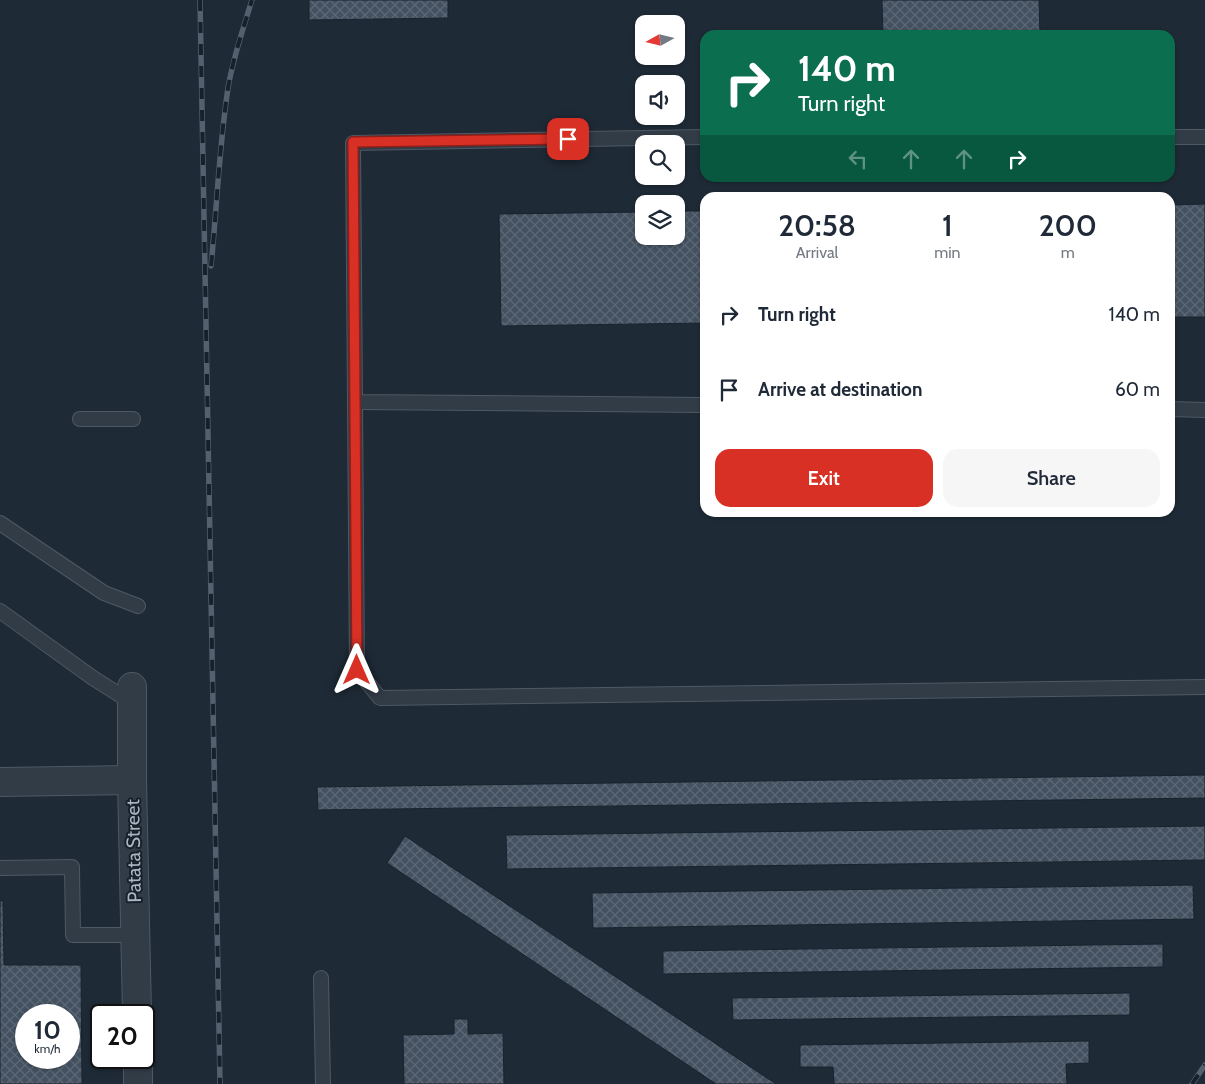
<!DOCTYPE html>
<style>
:root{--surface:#fff;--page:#f6f6f7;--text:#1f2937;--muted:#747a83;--accent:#d93025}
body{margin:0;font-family:Cabin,sans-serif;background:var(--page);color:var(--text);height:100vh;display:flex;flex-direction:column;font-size:19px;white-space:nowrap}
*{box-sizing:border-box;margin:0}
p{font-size:16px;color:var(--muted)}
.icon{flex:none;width:28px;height:28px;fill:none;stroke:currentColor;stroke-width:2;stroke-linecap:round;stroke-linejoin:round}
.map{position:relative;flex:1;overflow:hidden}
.sheet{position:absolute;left:700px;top:192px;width:475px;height:325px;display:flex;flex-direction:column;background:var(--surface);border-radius:15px;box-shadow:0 1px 4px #0004}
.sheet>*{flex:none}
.guide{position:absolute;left:700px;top:30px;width:475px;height:152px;border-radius:15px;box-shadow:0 1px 4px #0004;background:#0b6e4f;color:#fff;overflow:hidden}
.needle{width:32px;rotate:262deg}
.controls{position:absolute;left:635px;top:15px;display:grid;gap:10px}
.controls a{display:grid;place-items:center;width:50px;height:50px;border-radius:10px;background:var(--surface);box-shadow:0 1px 4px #0004;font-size:25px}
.speed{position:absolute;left:15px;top:1004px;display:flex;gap:10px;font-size:25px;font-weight:700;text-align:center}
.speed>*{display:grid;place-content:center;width:65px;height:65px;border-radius:50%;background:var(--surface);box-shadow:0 1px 4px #0004;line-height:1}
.speed small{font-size:12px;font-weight:400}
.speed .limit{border:2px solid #111;border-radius:8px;background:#fff;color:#111}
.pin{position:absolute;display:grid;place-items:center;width:42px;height:42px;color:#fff;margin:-21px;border-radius:10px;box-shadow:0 2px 8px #0006}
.me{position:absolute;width:55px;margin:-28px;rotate:0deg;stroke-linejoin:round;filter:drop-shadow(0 0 4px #0008)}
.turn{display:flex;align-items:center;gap:18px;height:105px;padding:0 15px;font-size:22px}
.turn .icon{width:65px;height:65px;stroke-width:2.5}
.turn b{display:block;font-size:35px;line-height:42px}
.lanes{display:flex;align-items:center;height:48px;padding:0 15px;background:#0003;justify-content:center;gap:25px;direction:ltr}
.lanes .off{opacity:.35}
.eta{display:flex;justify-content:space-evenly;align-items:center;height:85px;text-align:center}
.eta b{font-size:30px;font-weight:600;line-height:35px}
.cta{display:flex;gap:10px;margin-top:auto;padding:10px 15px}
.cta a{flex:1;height:58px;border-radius:15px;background:var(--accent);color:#fff;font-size:20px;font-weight:600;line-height:58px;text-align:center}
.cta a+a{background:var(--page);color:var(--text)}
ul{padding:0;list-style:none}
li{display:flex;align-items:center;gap:15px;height:75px;padding:0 15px}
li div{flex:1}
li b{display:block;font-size:19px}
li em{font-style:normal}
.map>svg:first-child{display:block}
</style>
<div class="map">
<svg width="1205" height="1084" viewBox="0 0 1205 1084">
<defs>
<pattern id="building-cross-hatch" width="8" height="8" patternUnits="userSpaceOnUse" patternTransform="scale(1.25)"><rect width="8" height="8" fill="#445160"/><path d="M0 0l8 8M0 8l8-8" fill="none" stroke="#5c6875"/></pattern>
</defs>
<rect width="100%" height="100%" fill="#1e2a36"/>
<g fill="url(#building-cross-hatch)" stroke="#19232d" fill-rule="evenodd">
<path d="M309 0H448V18L309 20Z"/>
<path d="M882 0H1039L1040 35H883Z"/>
<path d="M1205 204V317H1170V205Z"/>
<path d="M676 211H705V323L501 326 499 214 644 212V236H676Z"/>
<path d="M1205 775V798L318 810 317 787Z"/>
<path d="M1205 826V860L507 869 506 835Z"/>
<path d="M405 836 776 1084H716L387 863Z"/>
<path d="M1193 885 1194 919 593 928 592 893Z"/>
<path d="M0 901H3L4 965H81L82 1084H0ZM26 1015H69V1058H26Z"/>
<path d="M1163 944V967L663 974V951Z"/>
<path d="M1130 993V1015L733 1020 732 998Z"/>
<path d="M454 1019H468V1034L503 1033 504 1084H404L403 1035 454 1034Z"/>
<path d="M1089 1041V1063L1066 1064 1067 1084H834L833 1067H800V1045Z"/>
</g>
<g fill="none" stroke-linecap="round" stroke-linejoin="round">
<defs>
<g id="service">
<path d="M705 137 353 143 355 402 705 405"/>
<path d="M1170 137H1205"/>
<path d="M355 402 357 670 380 698 1205 687"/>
<path d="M1170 409 1205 410"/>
<path d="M80 419H133"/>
<path d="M0 523 104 593 138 606"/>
<path d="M0 611 93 678 131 702"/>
<path d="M0 868 72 867 73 935H135"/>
<path d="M321 978 323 1084"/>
</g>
<path id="minor" d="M132 687V780"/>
<g id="tertiary">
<path d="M0 782 132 780 137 1015"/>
<path d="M138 1058V1084"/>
</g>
</defs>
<use href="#service" stroke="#4f5965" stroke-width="16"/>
<use href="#minor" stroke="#4f5965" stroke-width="30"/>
<use href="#tertiary" stroke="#4f5965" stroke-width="30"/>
<use href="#service" stroke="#323c47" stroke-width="14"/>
<use href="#minor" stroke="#323c47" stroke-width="28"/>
<use href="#tertiary" stroke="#323c47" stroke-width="28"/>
<defs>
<g id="rail">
<path d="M200 0 220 1084"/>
<path d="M211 266C217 207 219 147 228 88 233 58 243 29 252 0"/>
<path d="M1192 1084 1205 1065"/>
</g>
</defs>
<use href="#rail" stroke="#53606e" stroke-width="5.5"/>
<use href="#rail" stroke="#17212b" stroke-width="4" stroke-dasharray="11" stroke-linecap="butt"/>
</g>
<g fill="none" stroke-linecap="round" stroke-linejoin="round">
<defs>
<path id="route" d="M357 670 353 142 568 139"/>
</defs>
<use href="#route" stroke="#8d1f18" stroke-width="12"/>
<use href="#route" stroke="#d93025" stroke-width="9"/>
</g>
<g text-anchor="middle" stroke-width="4" stroke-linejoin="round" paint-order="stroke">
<g font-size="19" fill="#abb6c4" stroke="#17212b">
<text transform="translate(133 851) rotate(-91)" y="7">Patata Street</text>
</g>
</g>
</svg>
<div class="controls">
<a><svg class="needle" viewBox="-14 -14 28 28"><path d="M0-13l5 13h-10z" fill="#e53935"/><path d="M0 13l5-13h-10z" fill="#747a83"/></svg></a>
<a><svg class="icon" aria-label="sound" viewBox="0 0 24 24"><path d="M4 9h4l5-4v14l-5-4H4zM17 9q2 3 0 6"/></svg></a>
<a><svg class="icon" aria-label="search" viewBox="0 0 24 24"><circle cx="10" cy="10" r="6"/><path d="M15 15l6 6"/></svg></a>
<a><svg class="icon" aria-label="layers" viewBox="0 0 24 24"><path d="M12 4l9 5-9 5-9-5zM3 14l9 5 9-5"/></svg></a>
</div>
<div class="speed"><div>10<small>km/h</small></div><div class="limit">20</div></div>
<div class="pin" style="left:568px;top:139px;background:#d93025"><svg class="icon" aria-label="arrive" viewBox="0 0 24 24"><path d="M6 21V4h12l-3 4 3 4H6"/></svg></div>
<svg class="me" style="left:357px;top:670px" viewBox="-20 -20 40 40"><path d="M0-17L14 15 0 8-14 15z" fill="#d93025" stroke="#fff" stroke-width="4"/></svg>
<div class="guide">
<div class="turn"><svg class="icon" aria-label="right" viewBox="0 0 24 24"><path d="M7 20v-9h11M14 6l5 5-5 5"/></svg><div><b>140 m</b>Turn right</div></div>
<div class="lanes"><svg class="icon off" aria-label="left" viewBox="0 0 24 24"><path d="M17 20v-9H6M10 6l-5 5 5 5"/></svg><svg class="icon off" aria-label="ahead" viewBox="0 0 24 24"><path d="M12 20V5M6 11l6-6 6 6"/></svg><svg class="icon off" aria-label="ahead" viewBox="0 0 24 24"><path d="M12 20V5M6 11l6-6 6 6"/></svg><svg class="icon" aria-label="right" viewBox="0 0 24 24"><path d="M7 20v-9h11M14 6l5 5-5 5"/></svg></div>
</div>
<section class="sheet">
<div class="eta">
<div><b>20:58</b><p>Arrival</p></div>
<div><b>1</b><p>min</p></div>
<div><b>200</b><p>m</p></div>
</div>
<ul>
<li><svg class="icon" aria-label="right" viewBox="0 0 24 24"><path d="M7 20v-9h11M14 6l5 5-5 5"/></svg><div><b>Turn right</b></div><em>140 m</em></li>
<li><svg class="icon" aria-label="arrive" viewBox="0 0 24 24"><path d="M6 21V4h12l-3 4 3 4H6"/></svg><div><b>Arrive at destination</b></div><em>60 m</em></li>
</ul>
<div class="cta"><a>Exit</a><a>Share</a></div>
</section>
</div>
